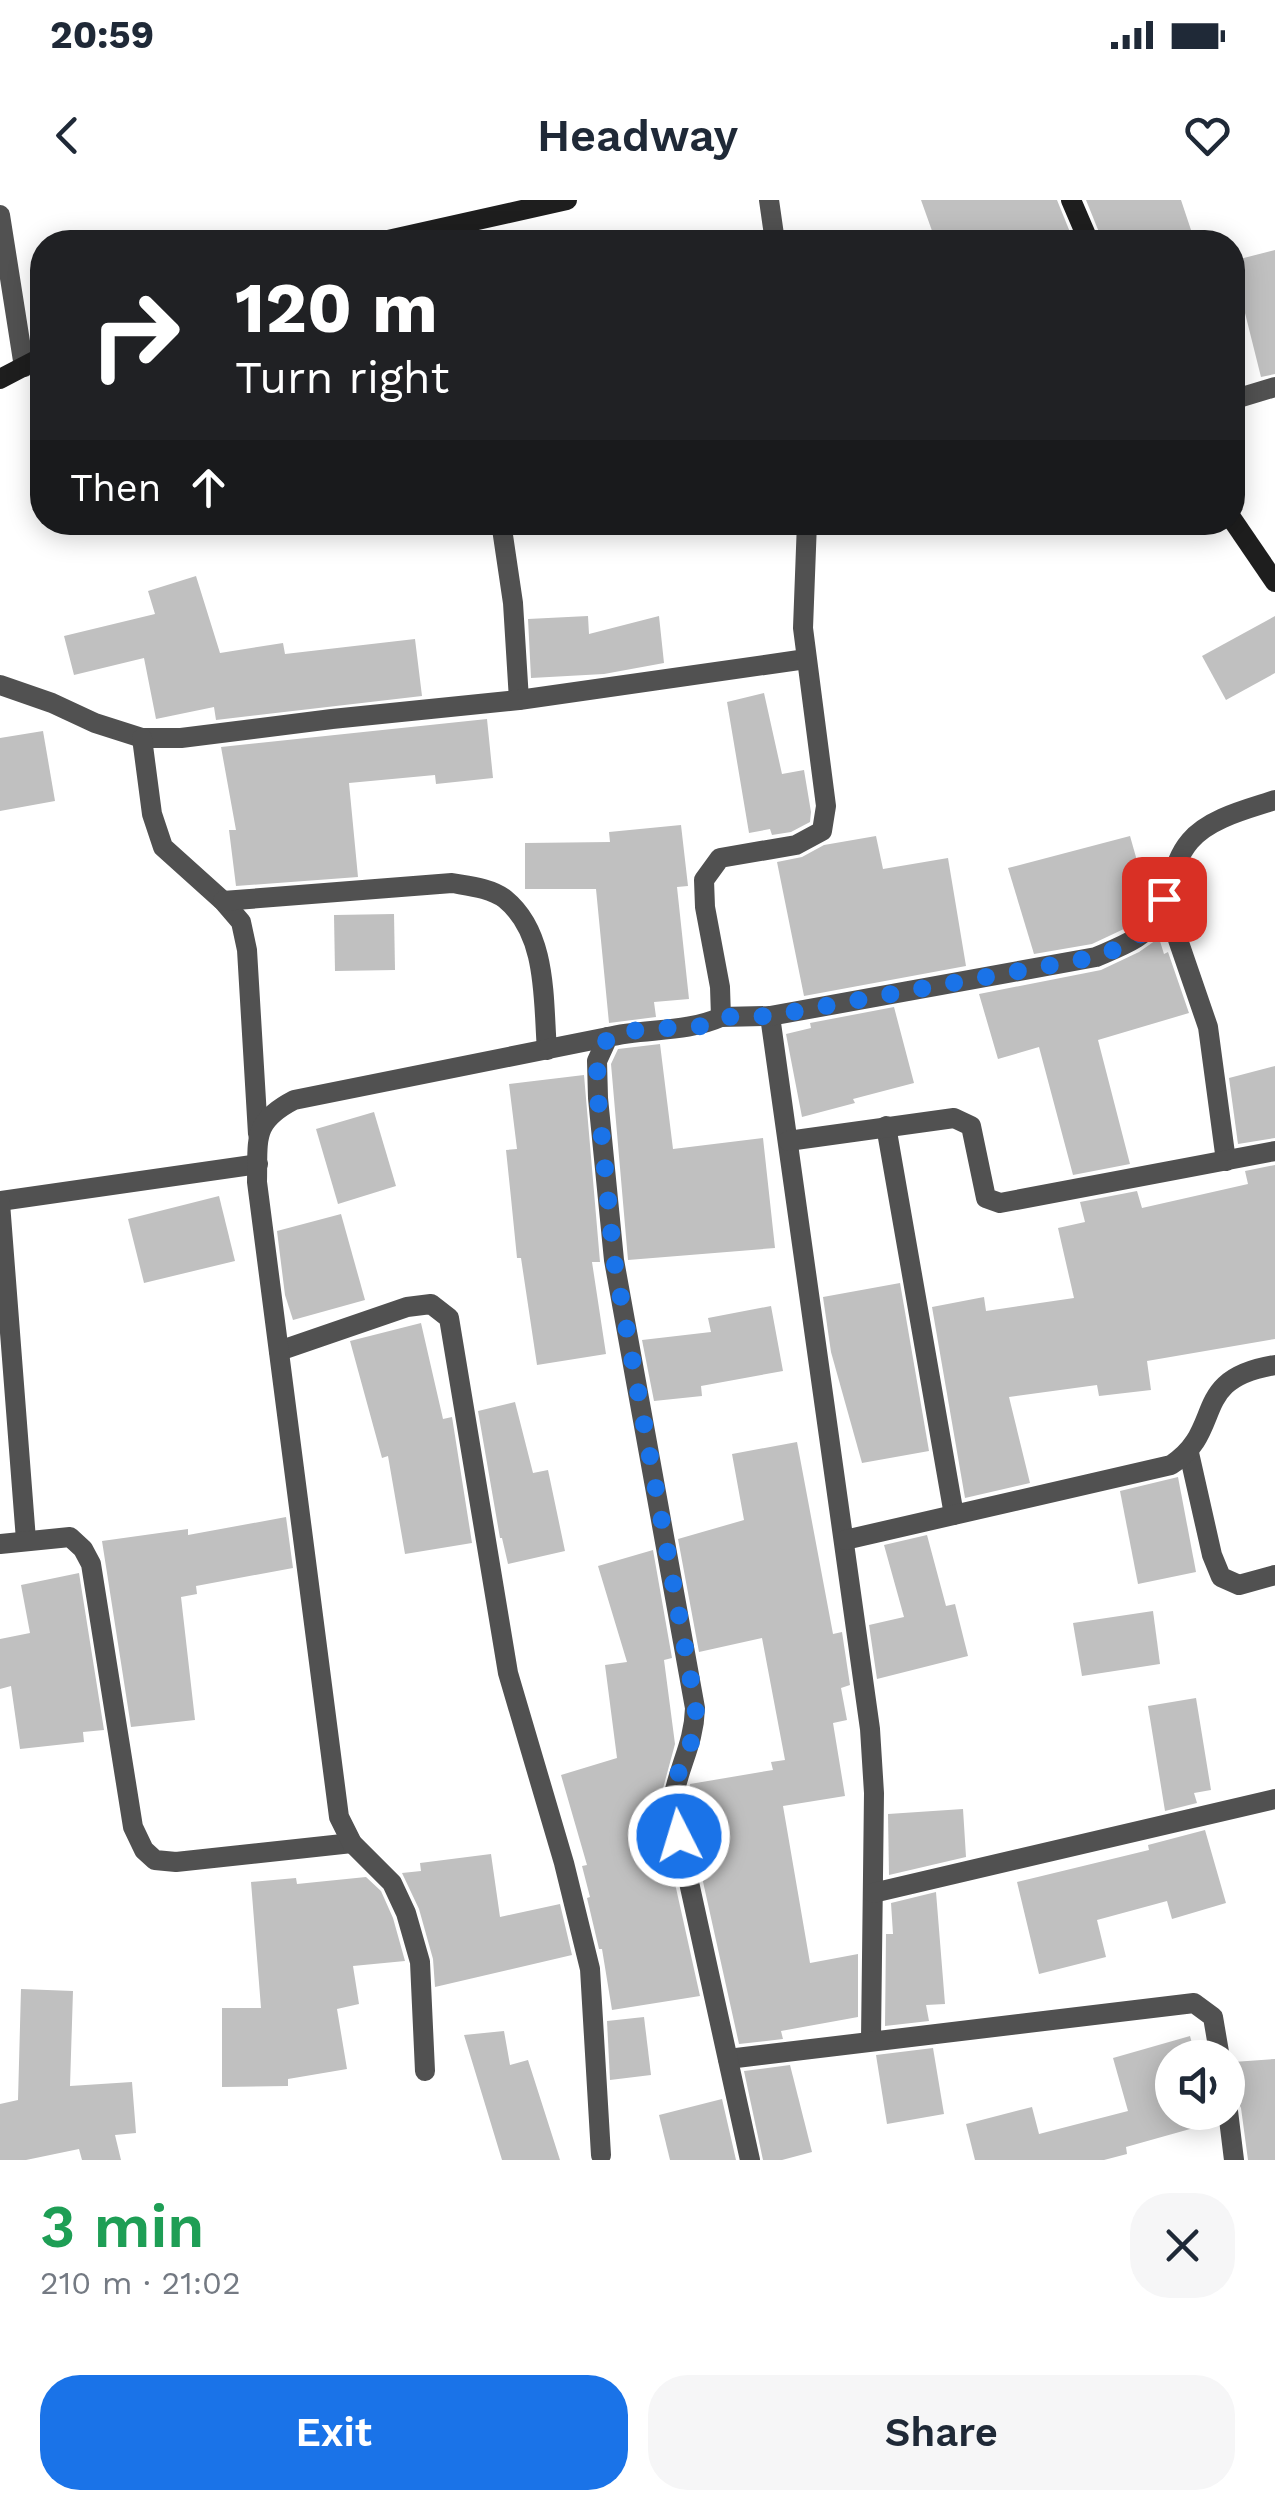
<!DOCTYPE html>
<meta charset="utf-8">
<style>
:root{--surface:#fff;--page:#f6f6f7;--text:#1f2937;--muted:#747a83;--accent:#1a73e8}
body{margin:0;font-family:"Work Sans",sans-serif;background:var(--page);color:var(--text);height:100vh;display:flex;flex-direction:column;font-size:38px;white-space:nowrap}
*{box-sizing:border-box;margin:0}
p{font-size:32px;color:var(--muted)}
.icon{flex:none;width:55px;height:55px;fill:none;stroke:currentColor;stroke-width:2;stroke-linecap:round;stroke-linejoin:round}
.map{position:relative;height:1960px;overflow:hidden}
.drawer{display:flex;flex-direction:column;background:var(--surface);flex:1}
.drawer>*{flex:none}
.top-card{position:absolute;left:30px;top:30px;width:1215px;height:305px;border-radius:40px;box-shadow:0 5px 25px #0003;background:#202124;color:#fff;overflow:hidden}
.fabs{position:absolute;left:1155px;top:1840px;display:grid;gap:20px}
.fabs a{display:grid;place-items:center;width:90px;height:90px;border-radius:50%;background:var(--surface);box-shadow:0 5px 25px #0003;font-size:50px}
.pin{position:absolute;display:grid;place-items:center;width:85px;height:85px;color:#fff;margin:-42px;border-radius:20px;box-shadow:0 5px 15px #0006}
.me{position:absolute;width:110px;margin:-55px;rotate:355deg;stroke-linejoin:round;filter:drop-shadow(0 0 8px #0008)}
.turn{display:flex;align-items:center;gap:35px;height:210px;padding:0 40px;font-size:45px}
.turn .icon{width:130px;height:130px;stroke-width:2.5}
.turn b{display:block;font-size:70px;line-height:85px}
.then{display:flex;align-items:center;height:95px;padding:0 40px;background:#0003;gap:20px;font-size:38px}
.round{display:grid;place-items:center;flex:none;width:105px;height:105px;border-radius:40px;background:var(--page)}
.overview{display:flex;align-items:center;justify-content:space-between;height:170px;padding:0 40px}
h1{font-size:60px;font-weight:600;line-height:75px;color:#1e9e55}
.action{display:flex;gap:20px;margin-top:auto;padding:20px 40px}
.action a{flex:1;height:115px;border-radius:40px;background:var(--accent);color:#fff;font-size:40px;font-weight:600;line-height:115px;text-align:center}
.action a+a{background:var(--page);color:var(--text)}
.status{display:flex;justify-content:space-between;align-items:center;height:70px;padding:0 50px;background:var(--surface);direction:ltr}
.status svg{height:28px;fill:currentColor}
header{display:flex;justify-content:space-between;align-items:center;height:130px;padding:0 40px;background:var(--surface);font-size:45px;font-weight:600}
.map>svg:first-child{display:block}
</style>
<div class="status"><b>20:59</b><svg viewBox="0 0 49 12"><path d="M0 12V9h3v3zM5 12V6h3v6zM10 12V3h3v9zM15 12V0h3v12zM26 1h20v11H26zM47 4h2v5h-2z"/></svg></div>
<header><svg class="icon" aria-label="back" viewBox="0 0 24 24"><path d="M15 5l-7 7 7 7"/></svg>Headway<svg class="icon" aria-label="heart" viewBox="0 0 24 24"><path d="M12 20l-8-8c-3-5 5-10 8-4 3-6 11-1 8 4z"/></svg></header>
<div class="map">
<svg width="1275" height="1960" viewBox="0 0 1275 1960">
<rect width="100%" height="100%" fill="#fff"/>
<g fill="#c0c0c0">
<path d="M921 0H1057L1074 42H936Z"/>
<path d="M1086 0H1181L1195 42H1103Z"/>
<path d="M1275 50V174L1261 177 1232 61Z"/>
<path d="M196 376 220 453 283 443 285 454 415 439 422 496 216 520 214 507 156 519 144 458 74 475 64 436 155 414 148 391Z"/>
<path d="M588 416 589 434 659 416 664 463 604 474 531 478 528 419Z"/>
<path d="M1275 416V473L1226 500 1202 456Z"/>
<path d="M764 493 782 574 804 570 811 612 810 622 791 632 772 635 770 629 749 633 727 502Z"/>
<path d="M487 519 493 578 436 584 435 575 349 583 358 677 236 686 229 630H236L221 547Z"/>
<path d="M43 531 55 601 0 611V538Z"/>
<path d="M681 625 688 686 677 687 689 799 654 802 656 817 609 823 596 689H525V643L610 642 609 632Z"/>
<path d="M876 636 883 669 948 658 966 766 804 796 777 662 802 657 824 645Z"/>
<path d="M1130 636 1149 703 1144 713 1126 728 1092 744 1034 754 1008 668Z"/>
<path d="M394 714 395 770 335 771 334 715Z"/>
<path d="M1159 738 1164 754 1168 752 1189 813 1098 840 1130 964 1073 975 1039 847 998 859 979 794 1101 770 1139 752Z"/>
<path d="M894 807 914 883 853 899 855 903 802 917 786 834 811 828 810 823Z"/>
<path d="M660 844 673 949 763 938 775 1048 628 1060 611 864 618 849Z"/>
<path d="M1275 866V938L1238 944 1229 878Z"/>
<path d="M584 875 600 1062H592L606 1154 537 1165 521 1058H517L511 998 506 950 517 949 509 884Z"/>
<path d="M374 912 396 986 338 1004 316 929Z"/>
<path d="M1275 965V1139L1147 1161 1151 1190 1099 1196 1097 1185 1009 1197 1030 1283 965 1298 932 1107 984 1097 986 1111 1074 1098 1058 1028 1085 1022 1080 1002 1137 991 1142 1008 1248 984 1245 971Z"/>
<path d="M219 996 235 1061 144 1083 128 1019Z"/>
<path d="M341 1014 365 1100 293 1120 285 1095 277 1031Z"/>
<path d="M900 1083 929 1251 862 1263 831 1152 823 1097Z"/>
<path d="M771 1106 783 1171 701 1186 702 1196 654 1201 642 1140 711 1132 708 1118Z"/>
<path d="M421 1123 443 1219 452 1217 472 1343 405 1354 388 1256 382 1258 350 1141Z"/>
<path d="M515 1202 533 1273 548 1270 565 1351 508 1364 502 1338H500L478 1211Z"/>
<path d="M797 1242 833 1434 842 1432 850 1485 841 1488 847 1520 833 1523 845 1596 783 1606 810 1763 858 1754V1817L781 1831 783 1839 739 1844 686 1605 690 1584 773 1570 771 1562 785 1560 762 1438 699 1452 678 1339 744 1320 732 1254Z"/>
<path d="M1178 1277 1196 1372 1138 1384 1120 1291Z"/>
<path d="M286 1317 293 1368 196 1386 197 1394 181 1397 195 1520 131 1527 102 1341 188 1329V1335Z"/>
<path d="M927 1335 946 1406 955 1404 968 1456 877 1479 869 1425 904 1417 884 1345Z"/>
<path d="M653 1350 672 1458 664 1460 675 1544 658 1607 700 1796 612 1810 602 1749H599L587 1698 590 1697 582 1666 587 1665 561 1575 617 1558 605 1465 627 1462 598 1366Z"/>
<path d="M79 1373 104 1530 83 1532 84 1542 20 1549 11 1486 0 1489V1439L30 1433 21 1385Z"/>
<path d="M1153 1411 1160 1464 1082 1476 1073 1423Z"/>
<path d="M1196 1498 1211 1590 1194 1593 1197 1603 1165 1611 1148 1506Z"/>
<path d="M963 1609 966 1657 889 1675 888 1614Z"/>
<path d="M1205 1630 1226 1703 1172 1719 1167 1701 1097 1720 1106 1757 1039 1774 1017 1682 1149 1650 1148 1645Z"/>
<path d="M491 1654 500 1717 560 1704 572 1755 435 1787 433 1759 419 1709 402 1673 421 1671 420 1663Z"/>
<path d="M366 1677 381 1691 393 1718 405 1761 353 1766 359 1804 337 1809 347 1869 288 1879V1886L222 1887V1808H261L251 1682 296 1678 297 1684Z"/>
<path d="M936 1692 945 1804 926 1805 929 1821 885 1826 886 1734H893L891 1703Z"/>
<path d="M21 1789 73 1791 70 1886 132 1882 136 1933 115 1935 121 1960H82L79 1949 26 1960H0V1904L18 1900Z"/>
<path d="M644 1817 651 1875 610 1880 607 1821Z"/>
<path d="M504 1831 510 1865 528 1860 560 1960H502L464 1835Z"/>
<path d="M1190 1836 1196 1858H1172V1912H1214L1215 1922 1126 1947 1127 1954 1104 1960H975L966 1924 1032 1907 1039 1934 1128 1911 1113 1858Z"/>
<path d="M933 1848 944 1914 887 1924 876 1855Z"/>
<path d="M1275 1859V1960H1248L1241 1908 1238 1902 1228 1897V1869L1233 1862Z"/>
<path d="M790 1865 812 1952 782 1960H763L744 1871Z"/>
<path d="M722 1899 736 1960H670L659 1915Z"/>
</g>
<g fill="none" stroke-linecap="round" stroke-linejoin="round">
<g stroke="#515151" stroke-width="20">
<path d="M769 0 775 42"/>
<path d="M0 15 24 167"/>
<path d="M1232 200 1275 187"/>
<path d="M501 322 513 403 519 500"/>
<path d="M0 485 52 503 95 523 142 538H181L332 519 519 500 806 459"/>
<path d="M142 538 152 614 163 647 223 701 241 722 247 750 258 934"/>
<path d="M1164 699 1208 827 1226 961"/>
<path d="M223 701 452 683C469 686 491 688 505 699 548 734 543 801 547 850"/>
<path d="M770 816 870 1529 874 1593 871 1840"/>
<path d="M721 817 770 816 1096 757C1119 747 1149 737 1160 713 1172 689 1172 662 1190 641 1209 618 1248 609 1275 600"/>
<path d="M886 926 954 1315"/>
<path d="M788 941 954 918 971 926 986 998 1000 1003 1275 951"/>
<path d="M0 1001 258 964"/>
<path d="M0 1003 26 1340"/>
<path d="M279 1151 407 1107 431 1104 449 1118 508 1473 564 1663 590 1769 601 1955"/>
<path d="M1189 1253 1212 1355 1221 1377 1239 1385 1275 1375"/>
<path d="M845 1340 1171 1265C1226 1229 1188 1179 1275 1165"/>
<path d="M0 1344 70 1337 83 1349 91 1364 133 1627 144 1650 155 1660 176 1662 352 1643"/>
<path d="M873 1693 1275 1599"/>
<path d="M728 1859 1194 1803 1213 1817 1220 1858"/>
<path d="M425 1871 420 1762 406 1713 392 1683 352 1643 339 1617 257 982C258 938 252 922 294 900L608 837"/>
<path d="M1228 1911 1234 1960"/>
<path d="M750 1960 672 1605C677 1568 694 1546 695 1508L614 1060 598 898 597 861 608 837C645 828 686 833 721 817L720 787 705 707 704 680 720 658 796 645 822 631 826 606 803 428 807 322"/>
</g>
<g stroke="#1e1e1e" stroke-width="20">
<path d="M1071 0 1089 42"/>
<path d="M379 42 567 0"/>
<path d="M0 179 42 157"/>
<path d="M1232 319 1275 382"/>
</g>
</g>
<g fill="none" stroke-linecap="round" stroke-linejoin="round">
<path stroke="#1a73e8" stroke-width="18" stroke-dasharray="0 32.4" d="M679 1636 672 1605 676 1579 694 1535 696 1508 614 1060 598 898 597 861 608 837 637 830 702 826 721 817 770 816 1096 757C1127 745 1155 733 1164 699"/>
</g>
</svg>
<div class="fabs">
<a><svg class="icon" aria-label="sound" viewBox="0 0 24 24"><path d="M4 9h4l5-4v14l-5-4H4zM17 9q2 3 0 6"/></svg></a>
</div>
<div class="pin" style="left:1164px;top:699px;background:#d93025"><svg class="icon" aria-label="arrive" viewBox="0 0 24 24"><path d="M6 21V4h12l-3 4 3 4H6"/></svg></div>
<svg class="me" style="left:679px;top:1636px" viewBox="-20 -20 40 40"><circle r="17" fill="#1a73e8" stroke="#fff" stroke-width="3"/><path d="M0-11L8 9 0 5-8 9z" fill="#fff"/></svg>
<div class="top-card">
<div class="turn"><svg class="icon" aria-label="right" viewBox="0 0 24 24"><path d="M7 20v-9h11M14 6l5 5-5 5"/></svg><div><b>120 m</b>Turn right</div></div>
<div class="then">Then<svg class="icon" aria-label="ahead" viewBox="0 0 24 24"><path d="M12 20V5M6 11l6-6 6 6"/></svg></div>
</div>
</div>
<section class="drawer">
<div class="overview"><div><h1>3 min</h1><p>210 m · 21:02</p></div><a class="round"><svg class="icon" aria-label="close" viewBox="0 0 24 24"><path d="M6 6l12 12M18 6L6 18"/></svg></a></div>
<div class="action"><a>Exit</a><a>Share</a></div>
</section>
